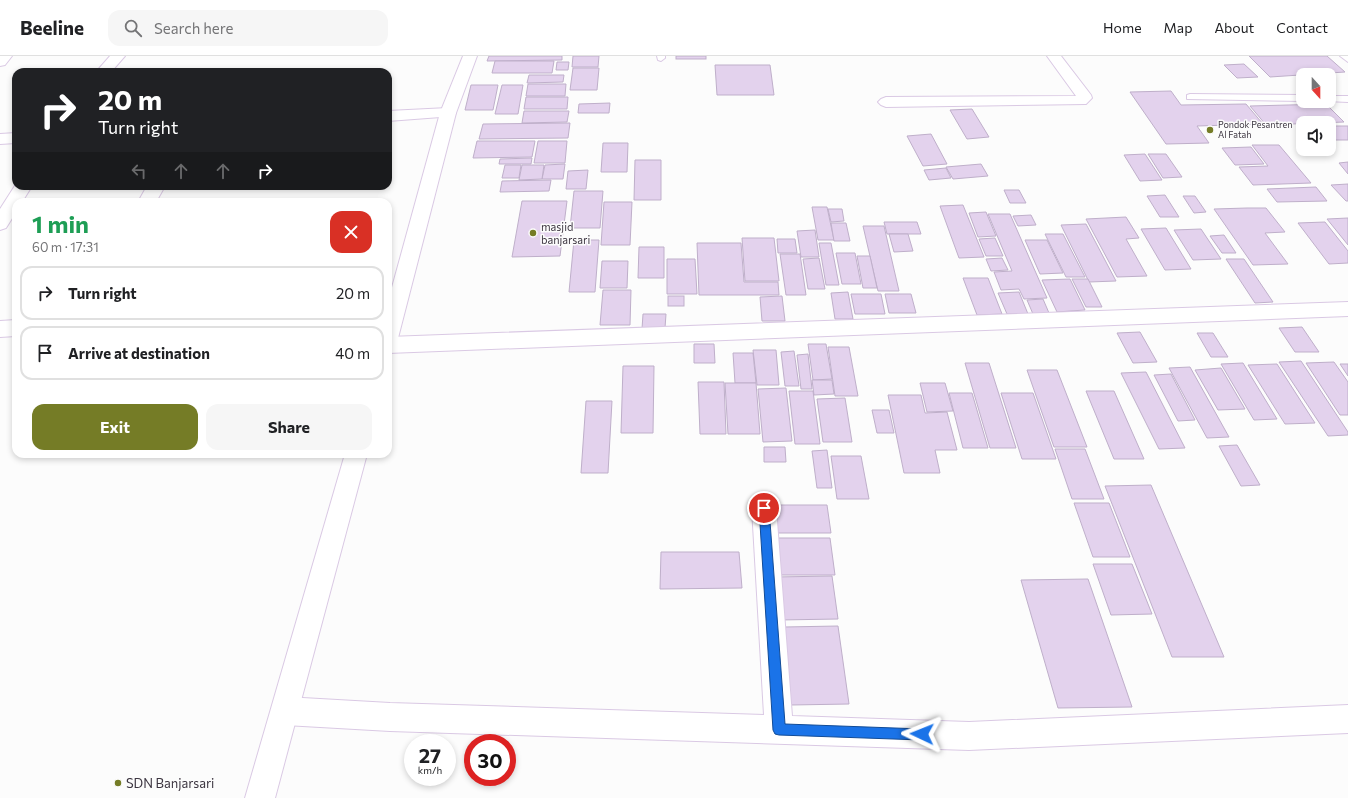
<!DOCTYPE html>
<meta charset="utf-8">
<style>
:root{--surface:#fff;--page:#f6f6f6;--text:#202124;--muted:#757577;--line:#e0e0e0;--accent:#757c26}
body{margin:0;font-family:Commissioner,sans-serif;background:var(--page);color:var(--text);height:100vh;display:flex;flex-direction:column;font-size:15px;white-space:nowrap}
*{box-sizing:border-box;margin:0}
p{font-size:13px;color:var(--muted)}
.icon{flex:none;width:22px;height:22px;fill:none;stroke:currentColor;stroke-width:2;stroke-linecap:round;stroke-linejoin:round}
.map{position:relative;flex:1;overflow:hidden}
.details{position:absolute;left:12px;top:142px;width:380px;height:260px;display:flex;flex-direction:column;background:var(--surface);border-radius:12px;box-shadow:0 2px 6px #0003}
.details>*{flex:none}
.top-card{position:absolute;left:12px;top:12px;width:380px;height:122px;border-radius:12px;box-shadow:0 2px 6px #0003;background:#202124;color:#fff;overflow:hidden}
.needle{width:26px;rotate:159deg}
.tools{position:absolute;left:1296px;top:12px;display:grid;gap:8px}
.tools a{display:grid;place-items:center;width:40px;height:40px;border-radius:8px;background:var(--surface);box-shadow:0 2px 6px #0003;font-size:20px}
.speed{position:absolute;left:404px;top:678px;display:flex;gap:8px;font-size:20px;font-weight:700;text-align:center}
.speed>*{display:grid;place-content:center;width:52px;height:52px;border-radius:50%;background:var(--surface);box-shadow:0 2px 6px #0003;line-height:1}
.speed small{font-size:10px;font-weight:400}
.speed .limit{border:6px solid #d22;background:#fff;color:#111}
.pin{position:absolute;display:grid;place-items:center;width:34px;height:34px;color:#fff;margin:-17px;border:2px solid #fff;border-radius:50%;box-shadow:0 1px 4px #0007}
.me{position:absolute;width:44px;margin:-22px;rotate:272deg;stroke-linejoin:round;filter:drop-shadow(0 0 3px #0008)}
.turn{display:flex;align-items:center;gap:14px;height:84px;padding:0 20px;font-size:18px}
.turn .icon{width:52px;height:52px;stroke-width:2.5}
.turn b{display:block;font-size:28px;line-height:34px}
.lanes{display:flex;align-items:center;height:38px;padding:0 20px;background:#0003;justify-content:center;gap:20px;direction:ltr}
.lanes .off{opacity:.35}
.round{display:grid;place-items:center;flex:none;width:42px;height:42px;border-radius:12px;background:var(--page)}
.summary{display:flex;align-items:center;justify-content:space-between;height:68px;padding:0 20px}
h1{font-size:24px;font-weight:700;line-height:30px;color:#1e9e55}
.primary-button{display:flex;gap:8px;margin-top:auto;padding:8px 20px}
.primary-button a{flex:1;height:46px;border-radius:12px;background:var(--accent);color:#fff;font-size:16px;font-weight:700;line-height:46px;text-align:center}
.primary-button a+a{background:var(--page);color:var(--text)}
ul{padding:0;list-style:none}
li{display:flex;align-items:center;gap:12px;height:54px;margin:0 8px 6px;padding:0 12px;border:2px solid var(--line);border-radius:12px}
li div{flex:1}
li b{display:block;font-size:15px}
li em{font-style:normal}
header{display:flex;align-items:center;gap:24px;box-sizing:border-box;height:56px;padding:0 20px;background:var(--surface);border-bottom:1px solid var(--line)}
header strong{font-size:19px}
nav{display:flex;gap:22px;margin-inline-start:auto;font-size:14px}
.search{width:280px;height:36px;background:var(--page);display:flex;align-items:center;gap:10px;box-sizing:border-box;padding:0 14px;border-radius:12px;color:var(--muted);font-size:15px}
.map>svg:first-child{display:block}
</style>
<header>
<strong>Beeline</strong>
<div class="search"><svg class="icon" aria-label="search" viewBox="0 0 24 24"><circle cx="10" cy="10" r="6"/><path d="M15 15l6 6"/></svg>Search here</div>
<nav><a>Home</a><a>Map</a><a>About</a><a>Contact</a></nav>
</header>
<div class="map">
<svg width="1348" height="742" viewBox="0 0 1348 742">
<rect width="100%" height="100%" fill="#fcfcfc"/>
<g fill="#e3d2ed" stroke="#bfafca">
<path d="M489 0H562V4L487 5Z"/>
<path d="M573 0H599L598 11H572Z"/>
<rect x="676" y="0" width="30" height="3"/>
<path d="M1249 0H1327L1345 16 1270 21Z"/>
<path d="M495 5H554L552 17H492Z"/>
<path d="M557 6H569L568 14H556Z"/>
<path d="M1244 8 1258 21 1237 22 1224 9Z"/>
<path d="M715 9H770L774 39H717Z"/>
<path d="M573 12H599L597 34H570Z"/>
<path d="M529 19H564L563 26 527 27Z"/>
<path d="M528 28H566L565 40H526Z"/>
<path d="M471 29H498L493 54H465Z"/>
<path d="M502 29H523L518 58H495Z"/>
<path d="M1171 35 1181 49 1246 48 1263 68 1197 70 1209 87 1166 88 1130 36Z"/>
<path d="M526 41H568L567 53H524Z"/>
<path d="M610 47 609 57H578L579 48Z"/>
<path d="M1326 48 1344 66 1266 69 1250 50Z"/>
<path d="M972 53 989 81 967 83 950 54Z"/>
<path d="M524 55H569L567 66 522 67Z"/>
<path d="M570 67 568 82 479 83 483 68Z"/>
<rect x="1329" y="70" width="19" height="14"/>
<path d="M931 78 947 108 923 110 907 80Z"/>
<path d="M477 85H535L532 101 473 102Z"/>
<path d="M538 85H567L565 107H534Z"/>
<path d="M603 87H628L627 116H601Z"/>
<path d="M1252 89H1279L1311 127 1253 129 1239 111 1268 110Z"/>
<path d="M1251 91 1264 108 1235 109 1222 92Z"/>
<path d="M1145 98 1162 124 1140 125 1124 99Z"/>
<path d="M1148 98H1166L1182 121 1163 122Z"/>
<path d="M532 102 531 108H499L500 103Z"/>
<path d="M635 104H661V144H634Z"/>
<path d="M1348 106V118L1339 107Z"/>
<path d="M565 108 563 123H542L545 109Z"/>
<path d="M981 108 988 120 953 123 946 111Z"/>
<path d="M505 109H521L519 122H502Z"/>
<path d="M522 109H544L542 123 519 124Z"/>
<path d="M946 112 951 122 929 124 924 114Z"/>
<path d="M588 114 586 133H566L568 115Z"/>
<path d="M551 124 549 135 500 136 502 125Z"/>
<path d="M1348 128V145H1346L1331 129Z"/>
<path d="M1316 131 1327 145 1277 146 1267 133Z"/>
<path d="M1004 134H1019L1026 147H1010Z"/>
<path d="M574 135H603L600 172H570Z"/>
<path d="M1165 139 1179 161H1160L1147 140Z"/>
<path d="M1183 140H1195L1206 156 1194 157Z"/>
<path d="M522 145H567L560 200 512 201Z"/>
<path d="M604 146H632L630 189H601Z"/>
<path d="M963 149 984 201 959 202 940 150Z"/>
<path d="M812 151H827L834 184H818Z"/>
<path d="M1247 152H1266L1285 176 1265 177 1288 208 1253 209 1214 153Z"/>
<path d="M828 153H842L844 165 831 166Z"/>
<path d="M986 156 996 180 978 181 969 157Z"/>
<path d="M988 158H1010L1047 242 1024 243 1019 233 1001 234 994 216 1012 215Z"/>
<path d="M1031 159 1036 169 1018 170 1013 160Z"/>
<path d="M1126 161 1139 182 1126 183 1147 220 1117 221 1086 163Z"/>
<path d="M1348 162V189L1327 163Z"/>
<path d="M884 166H917L921 178H887Z"/>
<path d="M1325 166 1348 195V207L1329 208 1298 167Z"/>
<path d="M831 167H846L850 185H834Z"/>
<path d="M1086 168 1116 225 1089 226 1061 169Z"/>
<path d="M863 170H884L899 235H878Z"/>
<path d="M1166 172 1191 213 1165 214 1141 173Z"/>
<path d="M1201 173 1221 203 1193 204 1174 174Z"/>
<path d="M815 174 819 201H801L797 175Z"/>
<path d="M889 178H908L913 195 894 196Z"/>
<path d="M1045 178H1063L1085 221H1066Z"/>
<path d="M1224 179 1236 197H1222L1210 180Z"/>
<path d="M742 182H774L779 225H745Z"/>
<path d="M995 182 1003 200H986L979 183Z"/>
<path d="M777 183H795L797 197H778Z"/>
<path d="M574 184H599L595 236H569Z"/>
<path d="M1025 184H1047L1063 217 1040 218Z"/>
<path d="M697 187H741L744 226H778L779 239H699Z"/>
<path d="M819 187H831L839 229H826Z"/>
<path d="M639 191H664V222H638Z"/>
<path d="M836 197H855L861 228H842Z"/>
<path d="M780 198H800L806 239H786Z"/>
<path d="M857 200H870L877 232H863Z"/>
<path d="M819 202 825 233H808L803 203Z"/>
<path d="M1002 202 1008 214 991 215 986 203Z"/>
<path d="M667 203H695L697 238H667Z"/>
<path d="M1226 203H1244L1273 246 1255 247Z"/>
<path d="M602 205H628L627 232H600Z"/>
<path d="M963 222H988L1002 258 977 259Z"/>
<path d="M1070 223 1085 254 1057 256 1042 224Z"/>
<path d="M1072 223H1088L1102 251H1086Z"/>
<path d="M603 234H631L630 269H600Z"/>
<path d="M848 236 853 263H835L831 237Z"/>
<path d="M1019 236 1028 258H1007L998 237Z"/>
<path d="M851 238H881L885 258H855Z"/>
<path d="M885 238H911L916 257H889Z"/>
<rect x="668" y="240" width="16" height="10"/>
<path d="M782 240 785 265H762L760 241Z"/>
<path d="M1043 243 1049 257 1033 258 1027 244Z"/>
<path d="M643 258H666L665 272 642 273Z"/>
<path d="M1302 271 1319 296H1295L1279 272Z"/>
<path d="M1140 276 1157 306 1133 307 1117 277Z"/>
<path d="M1197 277H1213L1228 301H1211Z"/>
<path d="M694 288H714L715 307H694Z"/>
<path d="M808 288H826L832 323 813 324Z"/>
<path d="M828 291H849L858 340H835Z"/>
<path d="M753 294H776L779 329H757Z"/>
<path d="M794 295 799 330H785L781 296Z"/>
<path d="M733 297H753L756 327H735Z"/>
<path d="M808 298 812 333H801L797 299Z"/>
<path d="M1301 305 1348 376V379L1328 380 1279 306Z"/>
<path d="M1334 306 1348 326V359H1340L1306 307Z"/>
<path d="M965 307H989L1016 392H990Z"/>
<path d="M1243 307 1277 363 1254 364 1221 308Z"/>
<path d="M1277 308 1315 367 1285 368 1248 309Z"/>
<path d="M1340 308H1348V320Z"/>
<path d="M623 310H654L653 377H621Z"/>
<path d="M1190 311 1229 381 1207 382 1169 312Z"/>
<path d="M1221 312 1245 353 1218 354 1195 314Z"/>
<path d="M1027 314H1057L1087 391H1054Z"/>
<path d="M1146 316 1185 392 1159 393 1121 317Z"/>
<path d="M1171 318 1195 364 1178 365 1154 319Z"/>
<path d="M812 324H832L834 338 814 339Z"/>
<path d="M698 326H724L726 378H700Z"/>
<path d="M725 327H756L760 378H728Z"/>
<path d="M920 327H945L953 355 927 356Z"/>
<path d="M786 332 792 385 763 386 758 333Z"/>
<path d="M789 335H813L820 388H795Z"/>
<path d="M1086 335H1114L1144 403H1114Z"/>
<path d="M949 337H972L988 392H963Z"/>
<path d="M1001 337H1033L1056 403H1022Z"/>
<path d="M888 339H921L925 357 947 356 957 394H935L940 417H904Z"/>
<path d="M845 342 852 386H823L817 343Z"/>
<path d="M586 345H612L608 417H581Z"/>
<path d="M872 354H889L894 377H877Z"/>
<path d="M1237 389 1260 429 1241 430 1219 390Z"/>
<path d="M764 391H785L786 406H764Z"/>
<path d="M1055 393H1085L1104 443H1072Z"/>
<path d="M827 394 832 432H817L812 395Z"/>
<path d="M831 400H861L869 443H837Z"/>
<path d="M1151 429 1224 601H1172L1105 430Z"/>
<path d="M1074 447H1109L1130 501H1093Z"/>
<path d="M773 449H827L831 477H775Z"/>
<path d="M771 482H830L835 519H774Z"/>
<path d="M661 496H739L742 532 660 533Z"/>
<path d="M1093 508H1132L1152 558 1111 559Z"/>
<path d="M832 520 838 563 779 564 775 521Z"/>
<path d="M1088 523 1132 651 1058 652 1021 524Z"/>
<path d="M838 570 849 648 791 649 784 571Z"/>
</g>
<g fill="none" stroke-linecap="round" stroke-linejoin="round">
<defs>
<g id="service">
<path d="M657 0H665V2L661 5 658 4Z"/>
<path d="M1340 0H1348V6Z"/>
<path d="M1190 38 1303 39V45L1187 43V39Z"/>
<path d="M1329 40H1348V46L1326 45H1329Z"/>
</g>
<g id="minor">
<path d="M0 0H12L5 9 0 10Z"/>
<path d="M110 0H125L111 16H96Z"/>
<path d="M1047 0H1061L1091 39 1092 42 1086 48 886 51 881 49 878 46 881 43 886 41 1076 40Z"/>
<path d="M448 52 454 54 456 57 454 60 388 65V55Z"/>
<path d="M16 77V87L0 88V78Z"/>
<path d="M16 128V130H32L22 146H16V156L6 172 0 174V153Z"/>
<path d="M147 130H165L156 146H138Z"/>
<path d="M1348 246V260L388 297V281Z"/>
<path d="M16 264V280L0 281V265Z"/>
<path d="M764 441 772 445 776 452 792 660 969 666 1348 649V677L969 694 390 675 285 669 275 665 271 655 275 645 285 641 390 647 764 659 752 452 756 445Z"/>
</g>
<g id="tertiary">
<path d="M463 0H477L456 57 398 282 395 287 388 290V246L440 57Z"/>
<path d="M345 398H367L275 742H245Z"/>
</g>
</defs>
<use href="#service" stroke="#dac9e4" stroke-width="2"/>
<use href="#minor" stroke="#dac9e4" stroke-width="2"/>
<use href="#tertiary" stroke="#dac9e4" stroke-width="2"/>
<use href="#service" fill="#fff" fill-rule="evenodd"/>
<use href="#minor" fill="#fff" fill-rule="evenodd"/>
<use href="#tertiary" fill="#fff" fill-rule="evenodd"/>
</g>
<path fill="#1a73e8" stroke="#114b97" d="M764 447 769 452 785 668 922 673 926 674 927 678 926 683 922 684 779 679 775 678 773 674 759 452Z"/>
<g fill="#757c26" stroke="#fcfcfc" stroke-width="1.5">
<circle cx="1210" cy="74" r="4"/>
<circle cx="533" cy="177" r="4"/>
<circle cx="118" cy="727" r="4"/>
</g>
<g text-anchor="middle" stroke-width="3" stroke-linejoin="round" paint-order="stroke">
<g font-size="9" fill="#3d3641" stroke="#fcfcfc" text-anchor="start">
<text x="1218" y="72">Pondok Pesantren<tspan x="1218" dy="10">Al Fatah</tspan></text>
</g>
<g font-size="11" fill="#3d3641" stroke="#fcfcfc" text-anchor="start">
<text x="541" y="175">masjid<tspan x="541" dy="13">banjarsari</tspan></text>
</g>
<g font-size="13" fill="#3d3641" stroke="#fcfcfc" text-anchor="start">
<text x="126" y="732">SDN Banjarsari</text>
</g>
</g>
</svg>
<div class="tools">
<a><svg class="needle" viewBox="-14 -14 28 28"><path d="M0-13l5 13h-10z" fill="#e53935"/><path d="M0 13l5-13h-10z" fill="#757577"/></svg></a>
<a><svg class="icon" aria-label="sound" viewBox="0 0 24 24"><path d="M4 9h4l5-4v14l-5-4H4zM17 9q2 3 0 6"/></svg></a>
</div>
<div class="speed"><div>27<small>km/h</small></div><div class="limit">30</div></div>
<div class="pin" style="left:764px;top:452px;background:#d93025"><svg class="icon" aria-label="arrive" viewBox="0 0 24 24"><path d="M6 21V4h12l-3 4 3 4H6"/></svg></div>
<svg class="me" style="left:922px;top:678px" viewBox="-20 -20 40 40"><path d="M0-17L14 15 0 8-14 15z" fill="#1a73e8" stroke="#fff" stroke-width="4"/></svg>
<div class="top-card">
<div class="turn"><svg class="icon" aria-label="right" viewBox="0 0 24 24"><path d="M7 20v-9h11M14 6l5 5-5 5"/></svg><div><b>20 m</b>Turn right</div></div>
<div class="lanes"><svg class="icon off" aria-label="left" viewBox="0 0 24 24"><path d="M17 20v-9H6M10 6l-5 5 5 5"/></svg><svg class="icon off" aria-label="ahead" viewBox="0 0 24 24"><path d="M12 20V5M6 11l6-6 6 6"/></svg><svg class="icon off" aria-label="ahead" viewBox="0 0 24 24"><path d="M12 20V5M6 11l6-6 6 6"/></svg><svg class="icon" aria-label="right" viewBox="0 0 24 24"><path d="M7 20v-9h11M14 6l5 5-5 5"/></svg></div>
</div>
<section class="details">
<div class="summary"><div><h1>1 min</h1><p>60 m · 17:31</p></div><a class="round" style="background:#d93025;color:#fff"><svg class="icon" aria-label="close" viewBox="0 0 24 24"><path d="M6 6l12 12M18 6L6 18"/></svg></a></div>
<ul>
<li><svg class="icon" aria-label="right" viewBox="0 0 24 24"><path d="M7 20v-9h11M14 6l5 5-5 5"/></svg><div><b>Turn right</b></div><em>20 m</em></li>
<li><svg class="icon" aria-label="arrive" viewBox="0 0 24 24"><path d="M6 21V4h12l-3 4 3 4H6"/></svg><div><b>Arrive at destination</b></div><em>40 m</em></li>
</ul>
<div class="primary-button"><a>Exit</a><a>Share</a></div>
</section>
</div>
